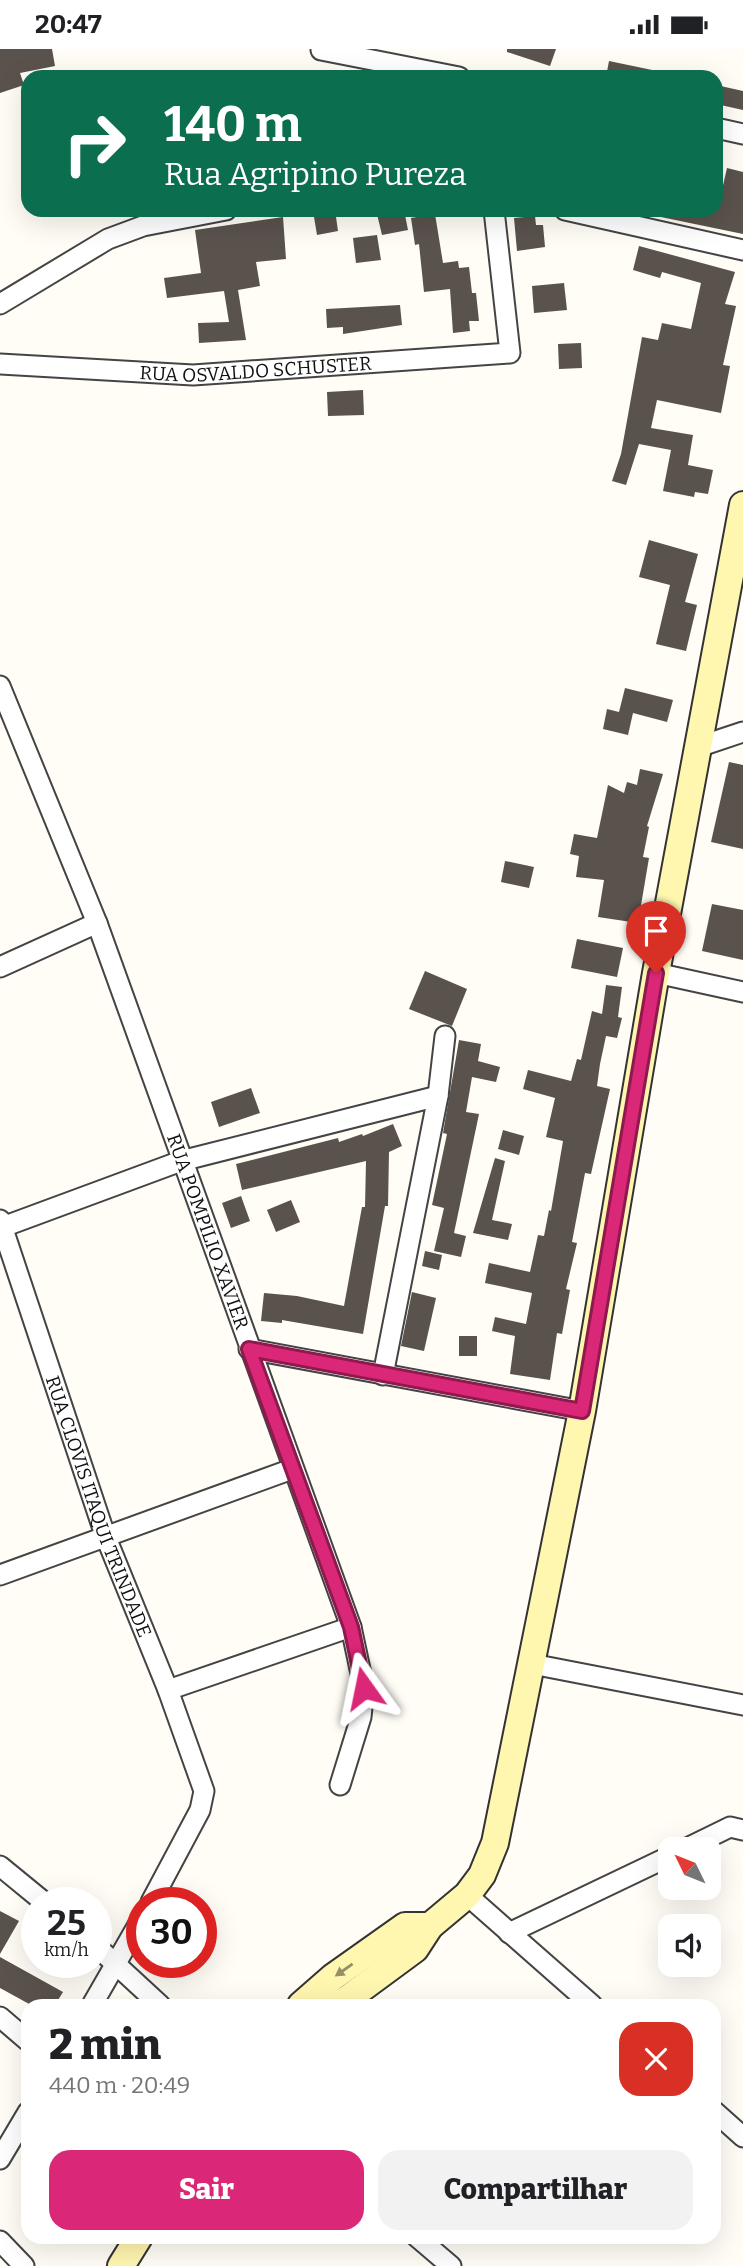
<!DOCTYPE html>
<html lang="pt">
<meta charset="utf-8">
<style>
:root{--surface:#fff;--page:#f2f2f2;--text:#202124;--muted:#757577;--accent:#db2777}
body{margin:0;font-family:Bitter,serif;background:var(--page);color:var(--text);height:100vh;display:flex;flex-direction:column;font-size:26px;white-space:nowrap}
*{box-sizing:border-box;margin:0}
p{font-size:23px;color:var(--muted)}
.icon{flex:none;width:38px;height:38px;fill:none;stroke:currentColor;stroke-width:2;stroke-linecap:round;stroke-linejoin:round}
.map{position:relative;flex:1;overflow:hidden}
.sheet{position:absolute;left:21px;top:1950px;width:700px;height:245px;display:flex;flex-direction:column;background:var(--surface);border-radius:21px;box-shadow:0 7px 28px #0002}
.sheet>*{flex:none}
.guide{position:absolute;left:21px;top:21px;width:702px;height:147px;border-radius:21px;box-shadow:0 7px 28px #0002;background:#0b6e4f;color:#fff;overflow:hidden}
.needle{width:46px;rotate:313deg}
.tools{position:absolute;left:658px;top:1788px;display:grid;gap:14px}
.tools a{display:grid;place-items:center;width:63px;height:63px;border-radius:14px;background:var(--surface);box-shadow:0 7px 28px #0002;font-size:35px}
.speed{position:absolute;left:21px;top:1838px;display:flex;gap:14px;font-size:35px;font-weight:700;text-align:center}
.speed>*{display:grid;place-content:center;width:91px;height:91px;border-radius:50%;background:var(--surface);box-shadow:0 7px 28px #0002;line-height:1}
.speed small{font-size:18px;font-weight:400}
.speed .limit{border:10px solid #d22;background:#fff;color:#111}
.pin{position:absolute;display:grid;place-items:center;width:60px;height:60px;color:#fff;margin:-72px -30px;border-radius:50% 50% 50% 0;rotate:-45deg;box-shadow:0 0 7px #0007}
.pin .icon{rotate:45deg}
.me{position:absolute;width:77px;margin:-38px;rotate:348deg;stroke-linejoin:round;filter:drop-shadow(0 0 5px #0008)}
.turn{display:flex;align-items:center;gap:24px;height:147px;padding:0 28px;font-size:32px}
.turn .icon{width:91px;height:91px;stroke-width:2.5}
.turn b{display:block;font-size:49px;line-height:60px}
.round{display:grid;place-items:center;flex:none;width:74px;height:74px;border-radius:21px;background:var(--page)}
.summary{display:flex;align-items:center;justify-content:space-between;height:119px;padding:0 28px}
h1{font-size:42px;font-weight:800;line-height:52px}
.cta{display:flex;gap:14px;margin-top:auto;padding:14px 28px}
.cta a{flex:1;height:80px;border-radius:21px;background:var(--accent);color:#fff;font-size:28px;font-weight:800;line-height:80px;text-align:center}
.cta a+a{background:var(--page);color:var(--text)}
.status{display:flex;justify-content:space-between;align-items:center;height:49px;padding:0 35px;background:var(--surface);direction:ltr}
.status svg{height:19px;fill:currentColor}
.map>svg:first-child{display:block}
</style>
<div class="status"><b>20:47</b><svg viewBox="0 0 49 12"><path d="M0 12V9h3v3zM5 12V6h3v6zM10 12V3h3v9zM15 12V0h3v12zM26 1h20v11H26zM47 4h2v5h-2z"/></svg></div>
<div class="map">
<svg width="743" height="2217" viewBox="0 0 743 2217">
<rect width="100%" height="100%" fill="#fffdf5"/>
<g fill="#5a524d">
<path d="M0 0H52L55 17 20 24 24 36 0 44Z"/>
<path d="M507 0H556L550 17 507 3Z"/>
<path d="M609 12 657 22V28H606Z"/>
<path d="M716 36 743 42V61L716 55Z"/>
<path d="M727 119 743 123V185L656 167 657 161H716V144L721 145Z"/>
<path d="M335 161 338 182 317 186 313 162Z"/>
<path d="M376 161H404L408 181 382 186Z"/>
<path d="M435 165 443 214 458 212 459 219 469 218 472 244H476L479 272H469L470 282 453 284 450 240 424 243 419 195 415 196 411 169Z"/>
<path d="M535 167 536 176H543L545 198 517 202 514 169Z"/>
<path d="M283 168 286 210 256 213 260 237 238 241 246 291 199 294 198 274 229 273 224 242 167 249 164 229 201 224 195 181Z"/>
<path d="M377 186 381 211 356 214 353 189Z"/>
<path d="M639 197 735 223 725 255 736 257 723 316 730 317 721 364 657 351 651 379 693 386 688 416 713 421 708 445 695 443 694 448 663 442 671 401 639 395 626 436 612 432 621 405 642 288 658 291 662 274 691 280 701 234 662 223 660 229 633 221Z"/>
<path d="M564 234 567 261 534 264 532 237Z"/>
<path d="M400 256 402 276 343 285V278L327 279 326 260Z"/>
<path d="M581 294 582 319 559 320 558 295Z"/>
<path d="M363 341 364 366 328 367 327 343Z"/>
<path d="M649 491 698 505 685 553 697 556 686 602 656 595 670 536 639 528Z"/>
<path d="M625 639 673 651 667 673 633 664 628 686 603 680 607 660 619 663Z"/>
<path d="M729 713 743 716V800L711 793Z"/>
<path d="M640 720 663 725 647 777 649 778 643 808 649 809 638 874 598 868 604 831 576 828 579 807 570 805 574 785 597 789 608 736 624 744 627 733 637 736Z"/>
<path d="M505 812 534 818 529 839 501 833Z"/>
<path d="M712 855 743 861V911L702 902Z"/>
<path d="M577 890 623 899 617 928 571 919Z"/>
<path d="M425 922 467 940 452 977 409 960Z"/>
<path d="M606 936 622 938 618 968 622 969 617 989 606 987 600 1015 597 1037 610 1040 591 1125 585 1124 572 1193 577 1194 566 1240 570 1241 562 1285 557 1284 550 1331 510 1325 515 1287 492 1282 495 1268 526 1275 532 1244 485 1234 489 1214 530 1223 538 1186 544 1187 549 1161 551 1162 563 1092 546 1088 555 1049 523 1040 528 1021 571 1032 577 1010 581 1011 592 962 602 965Z"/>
<path d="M459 991 481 995 478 1012 500 1018 496 1033 472 1028 466 1063 479 1065 454 1184 466 1187 461 1208 434 1202 444 1159 432 1156 447 1085 443 1084Z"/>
<path d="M251 1039 260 1064 219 1078 211 1053Z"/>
<path d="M393 1075 402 1097 389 1103 388 1157H385L363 1285 282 1271V1274L261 1272 264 1244 297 1247 344 1257 362 1158H365L366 1112 242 1141 236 1115 338 1089 339 1093 362 1085 363 1087Z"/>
<path d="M503 1081 524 1087 519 1106 498 1100Z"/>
<path d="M495 1109 505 1112 492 1171 512 1175 508 1191 473 1184Z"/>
<path d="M241 1147 250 1172 231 1179 222 1154Z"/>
<path d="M291 1151 300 1173 276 1183 267 1161Z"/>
<path d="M425 1202 442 1206 439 1221 422 1217Z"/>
<path d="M412 1243 436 1249 424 1302 401 1297Z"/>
<rect x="459" y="1287" width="18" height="20"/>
<path d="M0 1862 19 1872 0 1905Z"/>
<path d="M0 1908 63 1943 55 1956H31L0 1939Z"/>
</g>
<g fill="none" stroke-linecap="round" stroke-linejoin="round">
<defs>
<g id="minor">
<path d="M321 1 459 28"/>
<path d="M716 79 743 85"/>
<path d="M565 161 743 201"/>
<path d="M0 255 108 190 143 177 226 161"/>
<path id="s1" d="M0 315 193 326 510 304 494 161"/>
<path id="s2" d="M0 637 97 874 351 1578 364 1639 361 1668 340 1736"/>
<path d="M701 697 743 683"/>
<path d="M0 918 97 874"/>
<path d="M656 924 743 943"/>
<path id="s3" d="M0 1171 105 1486 168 1641 204 1742 200 1761 151 1853"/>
<path d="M0 1179 181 1112 438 1047"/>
<path d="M249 1300 582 1362"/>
<path d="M383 1326 438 1047 445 987"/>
<path d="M0 1526 292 1420"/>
<path d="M532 1615 743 1656"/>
<path d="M168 1641 351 1578"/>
<path d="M683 1801 730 1778 743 1781"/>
<path d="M0 1817 44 1853"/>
<path d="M467 1846 592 1956"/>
<path d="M509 1884 670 1807"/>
<path d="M96 1897 160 1956"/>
<path d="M92 1956 142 1869"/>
<path d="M0 1968 28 1992"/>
<path d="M714 2062 743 2088"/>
<path d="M0 2110 28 2063"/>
<path d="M417 2188 451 2217"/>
<path d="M0 2192 24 2217"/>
</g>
<g id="secondary">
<path d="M301 1956 333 1928 405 1877H430"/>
<path d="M339 1956 415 1900 430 1877 467 1846 482 1826 495 1794 582 1362 656 924 743 456"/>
<path d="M121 2217 139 2188"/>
</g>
</defs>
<use href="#minor" stroke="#444" stroke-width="23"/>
<use href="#secondary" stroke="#333" stroke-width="30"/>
<use href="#minor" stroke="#fff" stroke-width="19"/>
<use href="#secondary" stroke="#fff6b0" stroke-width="26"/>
</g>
<defs><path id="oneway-solid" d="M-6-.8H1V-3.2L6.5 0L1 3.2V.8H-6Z" transform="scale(1.75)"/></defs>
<use fill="#948f68" href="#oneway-solid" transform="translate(344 1921) rotate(145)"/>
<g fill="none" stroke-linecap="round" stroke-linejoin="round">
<defs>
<path id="route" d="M364 1639 351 1578 249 1300 582 1362 656 924"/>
</defs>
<use href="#route" stroke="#8e194d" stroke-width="18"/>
<use href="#route" stroke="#db2777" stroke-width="12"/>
</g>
<g text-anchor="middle" stroke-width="7" stroke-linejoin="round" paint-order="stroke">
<g font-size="19" fill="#111" stroke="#fff">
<text dy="7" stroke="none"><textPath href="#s1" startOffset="256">RUA OSVALDO SCHUSTER</textPath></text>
<text dy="7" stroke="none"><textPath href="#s2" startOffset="584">RUA POMPILIO XAVIER</textPath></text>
<text dy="7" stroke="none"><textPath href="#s3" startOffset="303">RUA CLOVIS ITAQUI TRINDADE</textPath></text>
</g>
</g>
</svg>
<div class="tools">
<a><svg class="needle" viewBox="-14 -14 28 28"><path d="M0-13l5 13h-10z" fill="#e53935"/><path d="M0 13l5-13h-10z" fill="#757577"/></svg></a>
<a><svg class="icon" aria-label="sound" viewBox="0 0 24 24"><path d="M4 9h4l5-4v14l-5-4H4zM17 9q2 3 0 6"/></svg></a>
</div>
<div class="speed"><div>25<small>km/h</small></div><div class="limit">30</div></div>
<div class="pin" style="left:656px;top:924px;background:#d93025"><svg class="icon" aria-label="arrive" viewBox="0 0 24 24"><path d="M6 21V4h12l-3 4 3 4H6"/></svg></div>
<svg class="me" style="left:364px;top:1639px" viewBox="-20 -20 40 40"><path d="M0-17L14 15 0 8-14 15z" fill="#db2777" stroke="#fff" stroke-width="4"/></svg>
<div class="guide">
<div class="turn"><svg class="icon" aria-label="right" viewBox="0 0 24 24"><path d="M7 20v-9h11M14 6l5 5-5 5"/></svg><div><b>140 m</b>Rua Agripino Pureza</div></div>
</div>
<section class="sheet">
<div class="summary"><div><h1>2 min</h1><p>440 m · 20:49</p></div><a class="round" style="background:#d93025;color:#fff"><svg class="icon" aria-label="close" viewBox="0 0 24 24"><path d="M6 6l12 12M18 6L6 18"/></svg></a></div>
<div class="cta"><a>Sair</a><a>Compartilhar</a></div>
</section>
</div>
